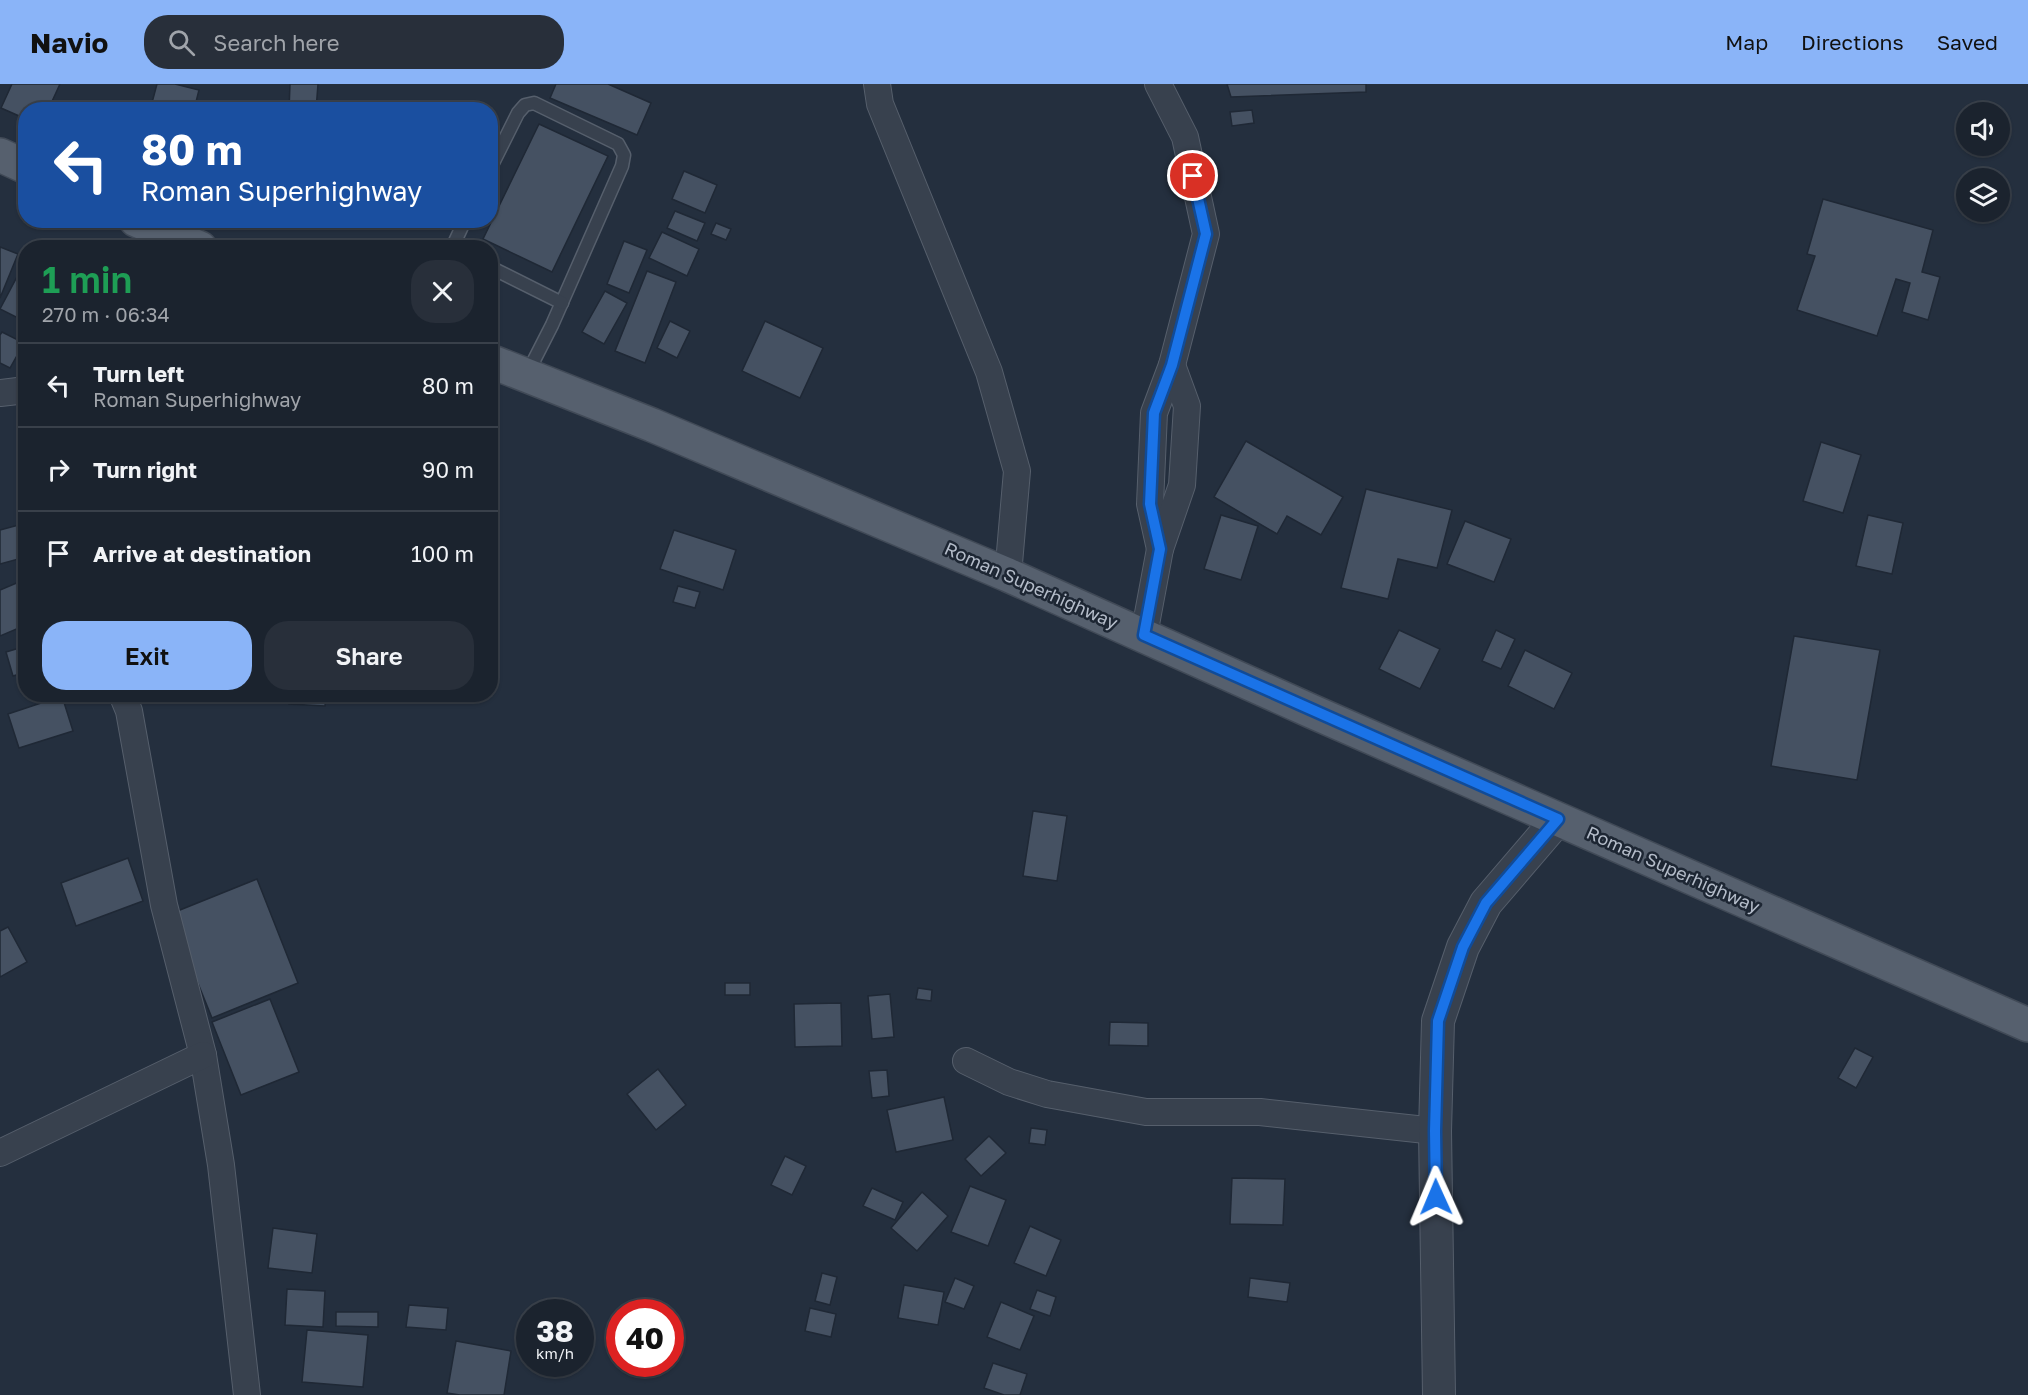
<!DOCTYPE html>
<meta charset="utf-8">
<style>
:root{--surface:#1b232e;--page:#282f3a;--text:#f1f3f6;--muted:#a0a4aa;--line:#39404a;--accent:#8ab4f8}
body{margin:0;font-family:"Golos Text",sans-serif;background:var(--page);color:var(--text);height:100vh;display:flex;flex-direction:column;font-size:22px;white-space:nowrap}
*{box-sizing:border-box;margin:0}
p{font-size:20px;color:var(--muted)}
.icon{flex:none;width:33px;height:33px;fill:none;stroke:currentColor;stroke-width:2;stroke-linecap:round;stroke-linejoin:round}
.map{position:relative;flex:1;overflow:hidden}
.details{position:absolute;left:18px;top:156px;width:480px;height:462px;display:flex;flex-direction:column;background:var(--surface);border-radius:24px;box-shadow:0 2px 4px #0004,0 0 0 2px var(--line)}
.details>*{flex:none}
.top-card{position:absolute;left:18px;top:18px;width:480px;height:126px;border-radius:24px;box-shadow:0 2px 4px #0004,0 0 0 2px var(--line);background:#1a4fa0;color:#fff;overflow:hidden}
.buttons{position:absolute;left:1956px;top:18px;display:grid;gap:12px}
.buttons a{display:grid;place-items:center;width:54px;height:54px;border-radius:50%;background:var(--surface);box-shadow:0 2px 4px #0004,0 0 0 2px var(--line);font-size:30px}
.speed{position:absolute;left:516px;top:1215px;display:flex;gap:12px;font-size:30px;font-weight:700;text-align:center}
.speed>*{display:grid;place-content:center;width:78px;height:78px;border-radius:50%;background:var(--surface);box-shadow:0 2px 4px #0004,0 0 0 2px var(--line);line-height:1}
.speed small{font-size:15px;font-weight:400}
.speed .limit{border:9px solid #d22;background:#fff;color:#111}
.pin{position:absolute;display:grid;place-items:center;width:51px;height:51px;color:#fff;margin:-26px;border:3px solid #fff;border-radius:50%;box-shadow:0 2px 6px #0007}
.me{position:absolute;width:66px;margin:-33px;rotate:359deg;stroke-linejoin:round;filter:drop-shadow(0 0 4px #0008)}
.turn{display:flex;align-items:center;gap:21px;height:126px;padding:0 24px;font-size:27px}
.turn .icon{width:78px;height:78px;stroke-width:2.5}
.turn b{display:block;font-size:42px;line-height:51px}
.round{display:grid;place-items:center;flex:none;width:63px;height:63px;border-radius:24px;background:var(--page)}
.summary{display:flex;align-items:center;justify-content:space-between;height:102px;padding:0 24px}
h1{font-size:36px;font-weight:600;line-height:45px;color:#1e9e55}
.button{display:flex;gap:12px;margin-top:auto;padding:12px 24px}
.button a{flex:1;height:69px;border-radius:24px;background:var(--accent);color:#111;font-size:24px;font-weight:600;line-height:69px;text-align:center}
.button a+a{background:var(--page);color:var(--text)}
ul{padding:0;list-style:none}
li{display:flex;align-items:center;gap:18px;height:84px;padding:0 24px;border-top:2px solid var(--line)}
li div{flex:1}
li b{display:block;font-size:22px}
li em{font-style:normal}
header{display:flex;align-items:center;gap:36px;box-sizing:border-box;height:84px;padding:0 30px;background:var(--accent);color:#111}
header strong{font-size:28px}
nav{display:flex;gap:33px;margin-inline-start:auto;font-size:21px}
.search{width:420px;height:54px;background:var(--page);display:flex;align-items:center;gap:15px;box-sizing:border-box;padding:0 21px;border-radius:24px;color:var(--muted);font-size:22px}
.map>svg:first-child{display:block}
</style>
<header>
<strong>Navio</strong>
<div class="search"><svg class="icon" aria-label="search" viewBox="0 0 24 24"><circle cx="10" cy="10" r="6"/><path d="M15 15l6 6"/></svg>Search here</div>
<nav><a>Map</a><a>Directions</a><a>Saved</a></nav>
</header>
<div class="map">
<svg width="2028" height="1311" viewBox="0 0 2028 1311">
<rect width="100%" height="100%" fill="#242f3e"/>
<g fill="#455162" stroke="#1f2835" stroke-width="1.5">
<path d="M12 0H60L48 26H26V35L1 24Z"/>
<path d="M157 0H175L199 6 194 26H150Z"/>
<path d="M290 0H318L316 26H289Z"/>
<path d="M556 0H608L651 19 637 51 550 14Z"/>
<path d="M1227 0H1366V8L1231 13Z"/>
<path d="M205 18 228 26H202Z"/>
<path d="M1252 26 1254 39 1232 42 1230 28Z"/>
<path d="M539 40 608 72 552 188 483 155Z"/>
<path d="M684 87 717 101 705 129 672 115Z"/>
<path d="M1823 115 1933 146 1922 188 1940 193 1928 236 1902 228 1910 199 1896 195 1877 252 1797 226 1815 172 1807 170Z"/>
<path d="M675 127 705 139 697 157 667 144Z"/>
<path d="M716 139 731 145 726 156 711 150Z"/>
<path d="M662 148 699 165 687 192 649 174Z"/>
<path d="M624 157 647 166 629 209 607 200Z"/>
<path d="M0 163 18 170 0 214Z"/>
<path d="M647 187 676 198 645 279 615 267Z"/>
<path d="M18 191 26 195V238L0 225Z"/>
<path d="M605 207 627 219 604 260 582 248Z"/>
<path d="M670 237 690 247 677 274 657 264Z"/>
<path d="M765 237 823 264 800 314 742 287Z"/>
<path d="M2 248 24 259 10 284 0 279V251Z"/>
<path d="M1246 357 1343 413 1321 451 1287 432 1277 450 1214 413Z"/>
<path d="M1821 358 1861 371 1843 429 1803 417Z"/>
<path d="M1366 405 1452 426 1437 484 1398 475 1388 515 1341 504Z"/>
<path d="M1221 431 1258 442 1241 496 1204 485Z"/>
<path d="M1868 431 1903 439 1892 490 1856 482Z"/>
<path d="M1465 437 1511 455 1494 498 1447 480Z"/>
<path d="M26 439V473L0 480V446Z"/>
<path d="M674 446 736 466 723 506 660 485Z"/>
<path d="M26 495V541L0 552V506Z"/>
<path d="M678 502 700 508 695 524 673 518Z"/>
<path d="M1399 546 1440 565 1420 605 1379 585Z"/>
<path d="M1496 546 1515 555 1501 585 1482 577Z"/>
<path d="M1794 552 1880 566 1857 696 1771 682Z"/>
<path d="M26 562V588L13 592 6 568Z"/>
<path d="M1525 566 1572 589 1554 625 1508 602Z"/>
<path d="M289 610H326L325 622 289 620Z"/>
<path d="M62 612 73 647 19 664 8 630Z"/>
<path d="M1033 727 1067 732 1057 797 1023 792Z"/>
<path d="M128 774 143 817 76 842 61 799Z"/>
<path d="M257 795 298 899 212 934 170 830Z"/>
<path d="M8 843 27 878 0 893V847Z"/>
<rect x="725" y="899" width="25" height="12"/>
<path d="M918 904 932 906 931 917 916 915Z"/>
<path d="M890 910 894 953 872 955 868 912Z"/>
<path d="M270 915 299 988 241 1011 212 938Z"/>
<path d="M841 919 842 962 795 963 794 920Z"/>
<path d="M1110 938 1148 939V962L1109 961Z"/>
<path d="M1855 964 1873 973 1856 1004 1838 994Z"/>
<path d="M658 985 686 1021 656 1046 627 1010Z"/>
<path d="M887 986 889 1012 872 1014 869 987Z"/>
<path d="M944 1013 953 1056 896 1068 887 1026Z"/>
<path d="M1031 1044 1047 1046 1045 1061 1029 1059Z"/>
<path d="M989 1052 1006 1069 981 1092 965 1075Z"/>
<path d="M785 1072 806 1082 792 1111 771 1101Z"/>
<path d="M1232 1094 1285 1095 1283 1141 1230 1140Z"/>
<path d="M970 1102 1006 1116 988 1162 951 1148Z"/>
<path d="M872 1104 903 1118 895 1136 863 1122Z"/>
<path d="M922 1108 948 1132 917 1167 891 1144Z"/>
<path d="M1030 1142 1061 1156 1046 1192 1014 1179Z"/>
<path d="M273 1144 317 1150 312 1189 268 1184Z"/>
<path d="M822 1189 837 1193 830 1221 815 1217Z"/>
<path d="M955 1194 974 1202 964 1225 945 1218Z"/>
<path d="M1250 1194 1290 1199 1287 1218 1248 1213Z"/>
<path d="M904 1201 944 1208 938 1241 898 1234Z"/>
<path d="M287 1205 325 1207 323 1243 285 1241Z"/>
<path d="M1037 1206 1056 1213 1050 1232 1030 1225Z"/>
<path d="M1001 1218 1034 1232 1020 1266 987 1253Z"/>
<path d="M409 1221 448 1224 446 1246 406 1243Z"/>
<path d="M810 1224 836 1230 831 1253 805 1247Z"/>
<path d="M336 1228H378V1243L336 1242Z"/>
<path d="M524 1239 530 1240V1257L522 1256Z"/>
<path d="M307 1246 368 1251 363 1303 302 1298Z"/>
<path d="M456 1257 511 1267 504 1311H460L447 1309Z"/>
<path d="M993 1279 1027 1290 1020 1311H1004L984 1304Z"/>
</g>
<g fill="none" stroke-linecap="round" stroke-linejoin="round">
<defs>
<g id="service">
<path d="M490 85 518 29 525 21 534 19 618 60 624 71 622 82 552 241 527 290"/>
<path d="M452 164 465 136"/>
<path d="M490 183 562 219"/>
</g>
<g id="minor">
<path d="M877 0 880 20 989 288 1017 387 1008 491"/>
<path d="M1158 0 1185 53 1206 150 1172 281 1154 329 1150 420 1160 465"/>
<path d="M0 309 26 306"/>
<path d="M1144 551 1160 465 1182 401 1187 322 1172 281"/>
<path d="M122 610 129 627 164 821 203 971 221 1081 247 1311"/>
<path d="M966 977 1009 998 1047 1010 1146 1028H1260L1435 1047"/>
<path d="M0 1069 203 971"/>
</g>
<path id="tertiary" d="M1439 1311 1435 1047 1438 937 1463 863 1486 819 1558 735"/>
<g id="primary">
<path d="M0 71 26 83"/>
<path d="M136 136 200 164"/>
<path d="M490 277 652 341 1008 491 1311 627 2028 941"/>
</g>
</defs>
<use href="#service" stroke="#565f6c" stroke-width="15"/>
<use href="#minor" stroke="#565f6c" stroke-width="28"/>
<use href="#tertiary" stroke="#565f6c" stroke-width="34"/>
<use href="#primary" stroke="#414a57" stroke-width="36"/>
<use href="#service" stroke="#38414e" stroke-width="12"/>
<use href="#minor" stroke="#38414e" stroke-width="26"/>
<use href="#tertiary" stroke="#38414e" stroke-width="32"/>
<use href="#primary" stroke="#56606e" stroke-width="33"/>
</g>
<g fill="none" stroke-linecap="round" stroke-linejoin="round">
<defs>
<path id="route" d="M1193 92 1206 150 1172 281 1154 329 1150 420 1160 465 1144 551 1558 735 1486 819 1463 863 1438 937 1435 1047 1436 1113"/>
</defs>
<use href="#route" stroke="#114b97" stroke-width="15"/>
<use href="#route" stroke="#1a73e8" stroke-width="10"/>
</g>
<g text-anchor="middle" stroke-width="5" stroke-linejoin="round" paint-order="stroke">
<g font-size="18" fill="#b4bcc9" stroke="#1d2633">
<text transform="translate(1031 502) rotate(24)" y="6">Roman Superhighway</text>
<text transform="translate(1673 786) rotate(24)" y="6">Roman Superhighway</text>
</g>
</g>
</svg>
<div class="buttons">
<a><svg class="icon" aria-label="sound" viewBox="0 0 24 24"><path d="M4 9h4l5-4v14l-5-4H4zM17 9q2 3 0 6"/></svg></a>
<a><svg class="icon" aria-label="layers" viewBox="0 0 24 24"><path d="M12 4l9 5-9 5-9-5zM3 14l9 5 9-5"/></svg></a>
</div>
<div class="speed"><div>38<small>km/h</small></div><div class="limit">40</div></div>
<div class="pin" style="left:1193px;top:92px;background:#d93025"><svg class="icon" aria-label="arrive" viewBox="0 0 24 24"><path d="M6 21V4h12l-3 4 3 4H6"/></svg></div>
<svg class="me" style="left:1436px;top:1113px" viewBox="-20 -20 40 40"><path d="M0-17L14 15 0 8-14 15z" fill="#1a73e8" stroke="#fff" stroke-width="4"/></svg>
<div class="top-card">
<div class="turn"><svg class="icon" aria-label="left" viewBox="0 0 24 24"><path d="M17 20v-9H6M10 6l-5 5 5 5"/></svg><div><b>80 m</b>Roman Superhighway</div></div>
</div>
<section class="details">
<div class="summary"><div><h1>1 min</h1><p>270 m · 06:34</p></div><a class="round"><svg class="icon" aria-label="close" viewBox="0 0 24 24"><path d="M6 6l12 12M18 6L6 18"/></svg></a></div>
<ul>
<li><svg class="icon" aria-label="left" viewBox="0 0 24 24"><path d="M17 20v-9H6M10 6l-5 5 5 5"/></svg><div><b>Turn left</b><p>Roman Superhighway</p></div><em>80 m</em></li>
<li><svg class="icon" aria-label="right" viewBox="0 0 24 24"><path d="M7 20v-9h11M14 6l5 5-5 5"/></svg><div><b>Turn right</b></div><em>90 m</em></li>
<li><svg class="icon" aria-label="arrive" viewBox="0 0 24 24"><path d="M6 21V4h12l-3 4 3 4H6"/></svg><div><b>Arrive at destination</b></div><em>100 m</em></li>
</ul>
<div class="button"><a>Exit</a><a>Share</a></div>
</section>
</div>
